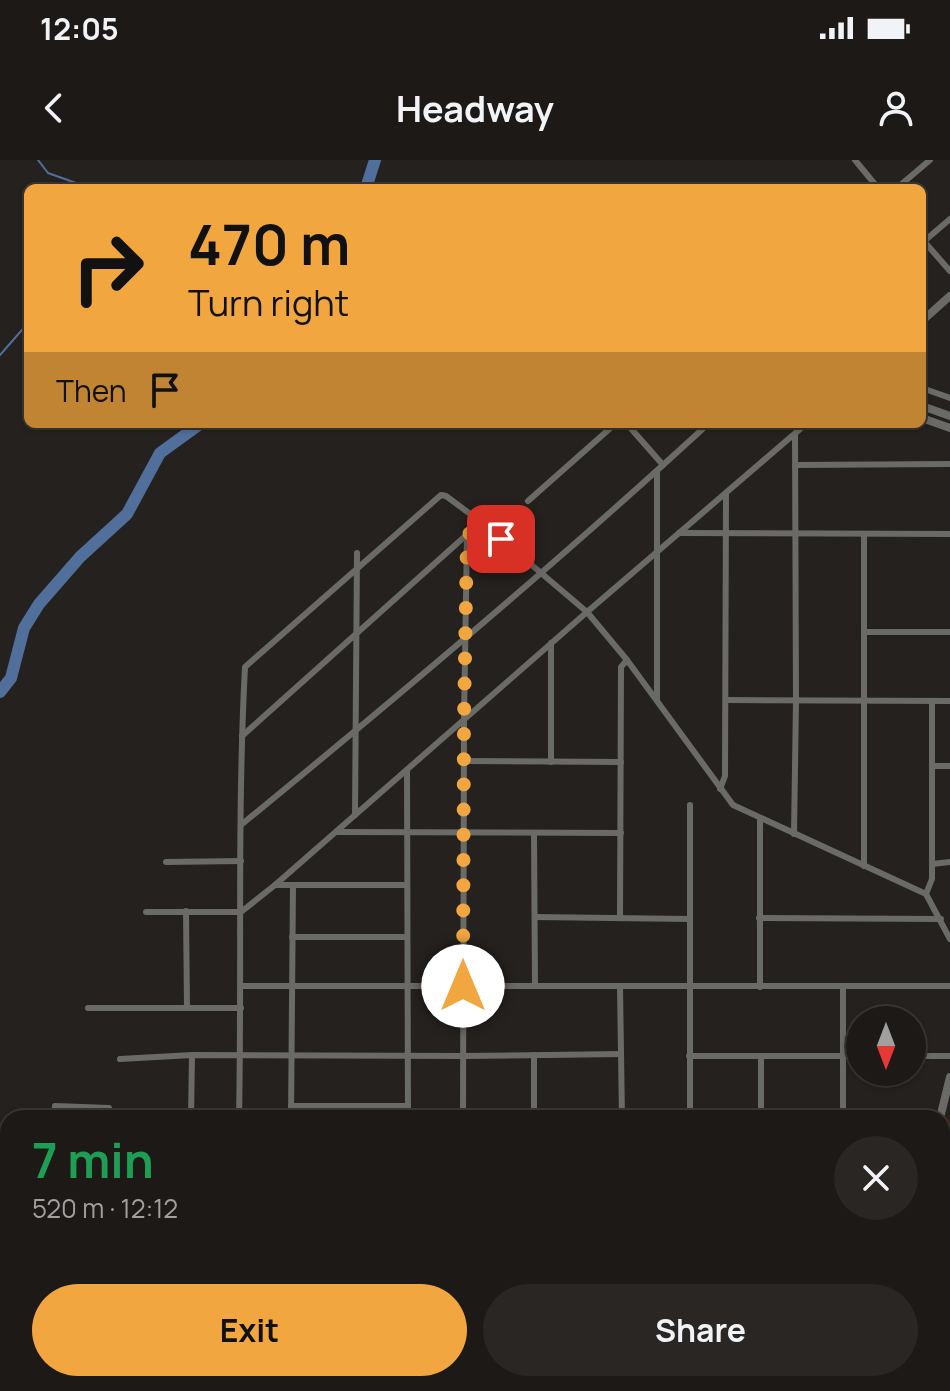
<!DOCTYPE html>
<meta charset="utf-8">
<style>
:root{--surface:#1c1917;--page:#292624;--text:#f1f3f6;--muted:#a0a0a1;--line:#3a3836;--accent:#f1a640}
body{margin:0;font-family:Manrope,sans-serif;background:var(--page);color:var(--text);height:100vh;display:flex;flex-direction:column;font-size:30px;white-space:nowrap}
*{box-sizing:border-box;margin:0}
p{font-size:26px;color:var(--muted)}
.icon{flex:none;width:44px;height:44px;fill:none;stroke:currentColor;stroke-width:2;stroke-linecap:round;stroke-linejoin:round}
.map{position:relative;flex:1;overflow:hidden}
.sheet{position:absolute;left:0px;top:950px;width:950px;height:282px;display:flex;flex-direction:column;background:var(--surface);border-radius:24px 24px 0 0;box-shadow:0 2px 6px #0004,0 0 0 2px var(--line)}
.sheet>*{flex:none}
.top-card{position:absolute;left:24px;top:24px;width:902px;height:244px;border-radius:12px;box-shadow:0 2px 6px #0004,0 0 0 2px var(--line);background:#f1a640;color:#111;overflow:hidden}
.needle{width:52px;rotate:180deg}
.fabs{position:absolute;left:846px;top:846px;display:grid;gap:16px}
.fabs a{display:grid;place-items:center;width:80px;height:80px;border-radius:50%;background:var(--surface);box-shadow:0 2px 6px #0004,0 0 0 2px var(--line);font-size:40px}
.pin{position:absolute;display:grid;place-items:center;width:68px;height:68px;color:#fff;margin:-34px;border-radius:16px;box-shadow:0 4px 12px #0006}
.me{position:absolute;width:88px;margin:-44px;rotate:0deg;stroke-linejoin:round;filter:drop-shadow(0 0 6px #0008)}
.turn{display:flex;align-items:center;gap:28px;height:168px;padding:0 32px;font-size:36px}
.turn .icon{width:104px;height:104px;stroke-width:2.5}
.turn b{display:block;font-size:56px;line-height:68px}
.then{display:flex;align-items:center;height:76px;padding:0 32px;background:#0003;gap:16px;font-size:30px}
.round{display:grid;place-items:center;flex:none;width:84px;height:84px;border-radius:42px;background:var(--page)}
.head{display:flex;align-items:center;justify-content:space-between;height:136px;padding:0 32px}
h1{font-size:48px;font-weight:700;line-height:60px;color:#1e9e55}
.cta{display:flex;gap:16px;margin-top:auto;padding:16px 32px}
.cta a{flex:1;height:92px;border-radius:48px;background:var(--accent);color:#111;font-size:32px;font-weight:700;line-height:92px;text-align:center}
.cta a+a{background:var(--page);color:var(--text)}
.status{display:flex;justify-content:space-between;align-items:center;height:56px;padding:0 40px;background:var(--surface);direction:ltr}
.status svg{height:22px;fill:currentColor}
header{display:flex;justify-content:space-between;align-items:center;height:104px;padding:0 32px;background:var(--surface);font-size:36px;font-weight:700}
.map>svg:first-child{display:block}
</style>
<div class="status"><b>12:05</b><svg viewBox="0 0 49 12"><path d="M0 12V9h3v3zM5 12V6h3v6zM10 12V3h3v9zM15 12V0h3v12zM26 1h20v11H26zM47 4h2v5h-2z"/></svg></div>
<header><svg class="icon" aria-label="back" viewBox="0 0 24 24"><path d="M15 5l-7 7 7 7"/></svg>Headway<svg class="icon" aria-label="person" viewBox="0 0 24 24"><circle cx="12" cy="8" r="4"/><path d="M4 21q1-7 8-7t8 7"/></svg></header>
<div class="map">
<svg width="950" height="1231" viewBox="0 0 950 1231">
<rect width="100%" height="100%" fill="#25211f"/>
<path fill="#36251c" d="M950 952V1049H942V982Z"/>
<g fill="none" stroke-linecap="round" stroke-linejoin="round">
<g stroke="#516f9b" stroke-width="2">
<path d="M38 0 48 13 90 28"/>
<path d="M0 195 28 163"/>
</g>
<g stroke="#516f9b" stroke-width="12">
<path d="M366 28 375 0"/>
<path d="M0 532 11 518 24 468 39 444 80 397 127 354 160 293 200 264"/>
</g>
<g stroke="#6a6a67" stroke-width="6">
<path d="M855 0 878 28"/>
<path d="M897 28 930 0"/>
<path d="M922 79 950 111"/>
<path d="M922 83 950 59"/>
<path d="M922 228 950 238"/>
<path d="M627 264 663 305"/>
<path d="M795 305 950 304"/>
<path d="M528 341 615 264"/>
<path d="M679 373 950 374"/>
<path d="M864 375V706"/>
<path d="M864 472H950"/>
<path d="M657 539V311"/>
<path d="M726 540 950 541"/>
<path d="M242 576 481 362"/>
<path d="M464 601 621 602"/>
<path d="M551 602V483"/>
<path d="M932 606H950"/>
<path d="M407 610 408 958"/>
<path d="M720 629 725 616 726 335"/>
<path d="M355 655 357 393"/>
<path d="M760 658V827"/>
<path d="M241 665C400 535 557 403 708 264"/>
<path d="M337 672 621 673"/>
<path d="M534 673 535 826"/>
<path d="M794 674 796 541 795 274"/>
<path d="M166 702 241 701"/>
<path d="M932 704 950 702"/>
<path d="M275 725H407"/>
<path d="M926 734 932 719V542"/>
<path d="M186 751 187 848"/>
<path d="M146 752H241L275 725 587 452 806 264"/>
<path d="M535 757 689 759"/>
<path d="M620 758 621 507 627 500"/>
<path d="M759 758 941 759"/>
<path d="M292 777H407"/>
<path d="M241 826H950"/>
<path d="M620 827 622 958"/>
<path d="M88 848H241"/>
<path d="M534 895V958"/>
<path d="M689 896H860"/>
<path d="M912 896H950"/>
<path d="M120 899 192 895 464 896 621 894"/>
<path d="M291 946H408"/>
<path d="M54 958 55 946 109 948V958"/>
<path d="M191 958 192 895"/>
<path d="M239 958C242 808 237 657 245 507L441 335 446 336 481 362 587 452 627 500 733 645 926 734 950 779"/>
<path d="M291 958 293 725"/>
<path d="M463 958 464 560 467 376"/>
<path d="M690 958V645"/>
<path d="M761 958V897"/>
<path d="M843 958V827"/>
<path d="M0 1174 8 1175"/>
<path d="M0 1223 29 1231"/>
<path d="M407 1224V1231"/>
<path d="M463 1224V1231"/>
<path d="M535 1224V1231"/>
<path d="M584 1224V1231"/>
<path d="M689 1224V1231"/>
<path d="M940 1224V1231"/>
<path d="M68 1231 69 1224"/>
<path d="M197 1231 198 1224"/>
<path d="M323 1231V1224"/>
<path d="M639 1231V1224"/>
<path d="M759 1231V1224"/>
<path d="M812 1231V1224"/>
</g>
<g stroke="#6a6a67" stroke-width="8">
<path d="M922 161 950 136"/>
<path d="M922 246 950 256"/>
<path d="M922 258 950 268"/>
<path d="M940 958 950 917"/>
<path d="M942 1055H950"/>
<path d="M230 1224 258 1231"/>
<path d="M873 1231 874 1224"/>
</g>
</g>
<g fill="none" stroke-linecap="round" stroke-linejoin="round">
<path stroke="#f1a640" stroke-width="14" stroke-dasharray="0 25.2" d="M463 826 464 560 467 376 481 362 501 379"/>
</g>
</svg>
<div class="fabs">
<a><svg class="needle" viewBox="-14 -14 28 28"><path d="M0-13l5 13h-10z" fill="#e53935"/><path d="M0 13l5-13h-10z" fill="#a0a0a1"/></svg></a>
</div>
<div class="pin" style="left:501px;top:379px;background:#d93025"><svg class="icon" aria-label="arrive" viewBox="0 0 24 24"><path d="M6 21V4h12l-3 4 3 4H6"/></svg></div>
<svg class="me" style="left:463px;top:826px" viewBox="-20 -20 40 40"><circle r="19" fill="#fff"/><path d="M0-13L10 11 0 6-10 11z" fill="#f1a640"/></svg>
<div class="top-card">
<div class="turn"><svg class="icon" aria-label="right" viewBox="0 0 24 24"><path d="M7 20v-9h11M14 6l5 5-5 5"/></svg><div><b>470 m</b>Turn right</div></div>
<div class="then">Then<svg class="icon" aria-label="arrive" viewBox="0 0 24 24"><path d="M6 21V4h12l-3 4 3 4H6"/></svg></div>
</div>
<section class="sheet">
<div class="head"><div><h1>7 min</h1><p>520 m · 12:12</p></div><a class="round"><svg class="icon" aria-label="close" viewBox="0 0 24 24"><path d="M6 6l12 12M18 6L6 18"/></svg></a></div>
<div class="cta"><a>Exit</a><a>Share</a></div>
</section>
</div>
